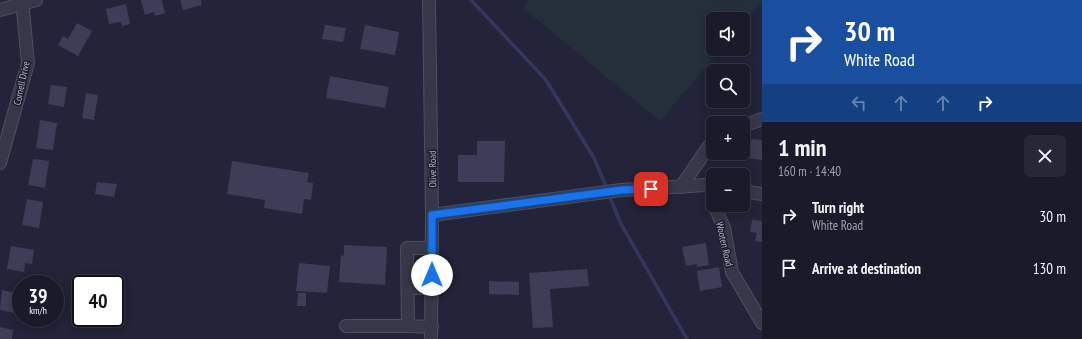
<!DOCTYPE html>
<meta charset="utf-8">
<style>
:root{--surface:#1a1a2b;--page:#272737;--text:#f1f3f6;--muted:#9fa1a9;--line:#383847}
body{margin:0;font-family:"PT Sans Narrow",sans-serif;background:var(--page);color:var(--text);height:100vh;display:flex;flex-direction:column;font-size:15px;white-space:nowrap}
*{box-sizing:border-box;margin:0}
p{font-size:13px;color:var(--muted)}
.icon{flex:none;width:22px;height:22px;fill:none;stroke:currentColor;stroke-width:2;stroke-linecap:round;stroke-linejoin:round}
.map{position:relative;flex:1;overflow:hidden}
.side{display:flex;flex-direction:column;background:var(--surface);width:320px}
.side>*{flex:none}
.top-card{background:#1a4fa0;color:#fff;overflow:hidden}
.tools{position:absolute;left:706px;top:12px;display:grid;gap:8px}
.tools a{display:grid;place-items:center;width:44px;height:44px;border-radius:6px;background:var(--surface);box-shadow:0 2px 10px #0003,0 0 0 1px var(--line);font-size:20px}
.speed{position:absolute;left:12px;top:275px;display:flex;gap:8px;font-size:20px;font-weight:700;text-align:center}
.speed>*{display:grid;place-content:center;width:52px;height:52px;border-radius:50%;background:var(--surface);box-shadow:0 2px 10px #0003,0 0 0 1px var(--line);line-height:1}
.speed small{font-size:10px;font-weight:400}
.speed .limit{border:2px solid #111;border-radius:6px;background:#fff;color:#111}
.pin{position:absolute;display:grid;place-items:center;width:34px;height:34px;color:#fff;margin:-17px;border-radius:8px;box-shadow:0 2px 6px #0006}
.me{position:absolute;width:44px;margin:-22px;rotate:0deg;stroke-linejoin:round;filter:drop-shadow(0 0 3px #0008)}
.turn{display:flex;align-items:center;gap:14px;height:84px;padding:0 16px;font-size:18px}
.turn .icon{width:52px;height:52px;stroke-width:2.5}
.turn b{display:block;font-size:28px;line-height:34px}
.lanes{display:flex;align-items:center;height:38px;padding:0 16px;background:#0003;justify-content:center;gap:20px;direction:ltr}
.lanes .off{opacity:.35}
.round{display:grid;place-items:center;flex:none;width:42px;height:42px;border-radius:6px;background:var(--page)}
.summary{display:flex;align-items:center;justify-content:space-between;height:68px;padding:0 16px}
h1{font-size:24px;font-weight:800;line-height:30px}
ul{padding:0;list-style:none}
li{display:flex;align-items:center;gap:12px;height:52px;padding:0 16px}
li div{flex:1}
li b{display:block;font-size:15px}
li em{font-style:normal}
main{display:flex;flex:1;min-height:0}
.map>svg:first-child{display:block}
</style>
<main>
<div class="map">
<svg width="762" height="339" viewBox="0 0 762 339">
<rect width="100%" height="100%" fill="#232339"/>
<path fill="#252f3a" d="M529 0H762V1L743 23V19H713V49H721L660 121 523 8Z"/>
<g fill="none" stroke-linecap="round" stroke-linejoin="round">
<g stroke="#36365d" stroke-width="3.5">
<path d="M471 0 546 80 594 158 607 189"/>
<path d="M609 195 621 224 687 339"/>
</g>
</g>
<g fill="#3d3d57">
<path d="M141 0H162L165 13 155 16 154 12 145 15Z"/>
<path d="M180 0H201L202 5 183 10Z"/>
<path d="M126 4 130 24 122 26 121 22 109 24 106 9Z"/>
<path d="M77 23 92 31 78 56 58 45 63 36 68 39Z"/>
<path d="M325 25 346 28 343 42 322 39Z"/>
<path d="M365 25 399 32 395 55 360 49Z"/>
<path d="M330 76 389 87 385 108 326 98Z"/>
<path d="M51 85 67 87 64 107 48 104Z"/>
<path d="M86 93 98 95 94 120 82 118Z"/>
<path d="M40 120 57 123 53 150 36 148Z"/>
<path d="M744 138 762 140V160L741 157 743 153Z"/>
<path d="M477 141H505L504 182H458V155H477Z"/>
<path d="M33 159 49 161 45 188 28 185Z"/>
<path d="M232 161 309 173 307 182 313 183 311 200 304 199 302 214 264 208 265 200 227 194Z"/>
<path d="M97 182 117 184 114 197 95 194Z"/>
<path d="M27 199 43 202 39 228 22 225Z"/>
<path d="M752 220 762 221V242L755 241 757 233 750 232Z"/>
<path d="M706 243 709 265 697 267V264L686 266 682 247Z"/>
<path d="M344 245 387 247 385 285 339 282 341 255 344 256Z"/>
<path d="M11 246 34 250 32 264 25 263 24 272 7 269Z"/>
<path d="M299 263 330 266 327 293 296 291Z"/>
<path d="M719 267 722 287 700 291 697 271Z"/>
<path d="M587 269 589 286 550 289 553 327 533 328 529 273Z"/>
<path d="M489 281 519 282V295L489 294Z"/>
<path d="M2 290 18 293 15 313 0 310Z"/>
<path d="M298 293H306V306H297Z"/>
<path d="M0 327 13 330 12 339H0Z"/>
</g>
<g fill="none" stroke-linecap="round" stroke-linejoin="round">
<defs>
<g id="minor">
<path d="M429 0 432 215 431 339"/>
<path d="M0 10 36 0"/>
<path d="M743 126 762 119"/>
<path d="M0 163 28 63 22 0"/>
<path d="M681 187 709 146 713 143"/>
<path d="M743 191 762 194"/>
<path d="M714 205 724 228 732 272 762 323"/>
<path d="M432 215 621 190 706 185 713 187"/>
<path d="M408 288H432"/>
<path d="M346 326H408"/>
<path d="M432 327 408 326 407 248H432"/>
</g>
</defs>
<use href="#minor" stroke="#4f4f61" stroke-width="14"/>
<use href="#minor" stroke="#37374a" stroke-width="12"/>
</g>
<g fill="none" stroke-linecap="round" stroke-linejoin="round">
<defs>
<path id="route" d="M432 275V215L622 190 651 189"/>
</defs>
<use href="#route" stroke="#114b97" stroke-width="10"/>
<use href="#route" stroke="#1a73e8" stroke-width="7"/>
</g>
<g text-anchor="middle" stroke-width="3" stroke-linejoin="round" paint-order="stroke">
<g font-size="10" fill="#b2b2c5" stroke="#1c1c2e">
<text transform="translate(21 83) rotate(-78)" y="4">Cornell Drive</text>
<text transform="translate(432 169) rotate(-91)" y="4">Olive Road</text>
<text transform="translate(725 244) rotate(77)" y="4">Wooten Road</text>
</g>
</g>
</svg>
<div class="tools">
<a><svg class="icon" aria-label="sound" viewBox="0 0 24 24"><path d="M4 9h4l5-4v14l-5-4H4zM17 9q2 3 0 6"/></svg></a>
<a><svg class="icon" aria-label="search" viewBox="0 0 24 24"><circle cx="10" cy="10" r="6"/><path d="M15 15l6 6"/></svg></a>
<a>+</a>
<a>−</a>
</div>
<div class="speed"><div>39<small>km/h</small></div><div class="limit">40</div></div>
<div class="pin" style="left:651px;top:189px;background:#d93025"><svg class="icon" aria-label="arrive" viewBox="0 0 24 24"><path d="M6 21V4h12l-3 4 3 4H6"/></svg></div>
<svg class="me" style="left:432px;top:275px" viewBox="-20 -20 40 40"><circle r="19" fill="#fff"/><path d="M0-13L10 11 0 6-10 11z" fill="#1a73e8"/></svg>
</div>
<section class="side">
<div class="top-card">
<div class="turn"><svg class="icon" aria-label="right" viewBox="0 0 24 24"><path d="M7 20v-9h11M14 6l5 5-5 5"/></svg><div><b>30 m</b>White Road</div></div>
<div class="lanes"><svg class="icon off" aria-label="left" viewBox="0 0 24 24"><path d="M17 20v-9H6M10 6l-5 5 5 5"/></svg><svg class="icon off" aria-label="ahead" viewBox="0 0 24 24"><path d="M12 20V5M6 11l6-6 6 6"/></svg><svg class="icon off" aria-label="ahead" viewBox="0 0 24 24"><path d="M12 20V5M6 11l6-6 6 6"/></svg><svg class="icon" aria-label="right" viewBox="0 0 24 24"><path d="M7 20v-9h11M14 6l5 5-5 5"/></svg></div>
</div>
<div class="summary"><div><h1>1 min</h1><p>160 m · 14:40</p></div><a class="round"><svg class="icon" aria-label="close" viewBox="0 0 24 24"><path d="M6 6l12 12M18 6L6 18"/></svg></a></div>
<ul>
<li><svg class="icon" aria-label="right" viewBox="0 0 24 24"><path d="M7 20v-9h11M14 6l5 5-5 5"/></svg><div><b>Turn right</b><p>White Road</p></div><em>30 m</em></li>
<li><svg class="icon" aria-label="arrive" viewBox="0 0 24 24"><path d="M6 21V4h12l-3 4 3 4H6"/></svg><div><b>Arrive at destination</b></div><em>130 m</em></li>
</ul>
</section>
</main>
